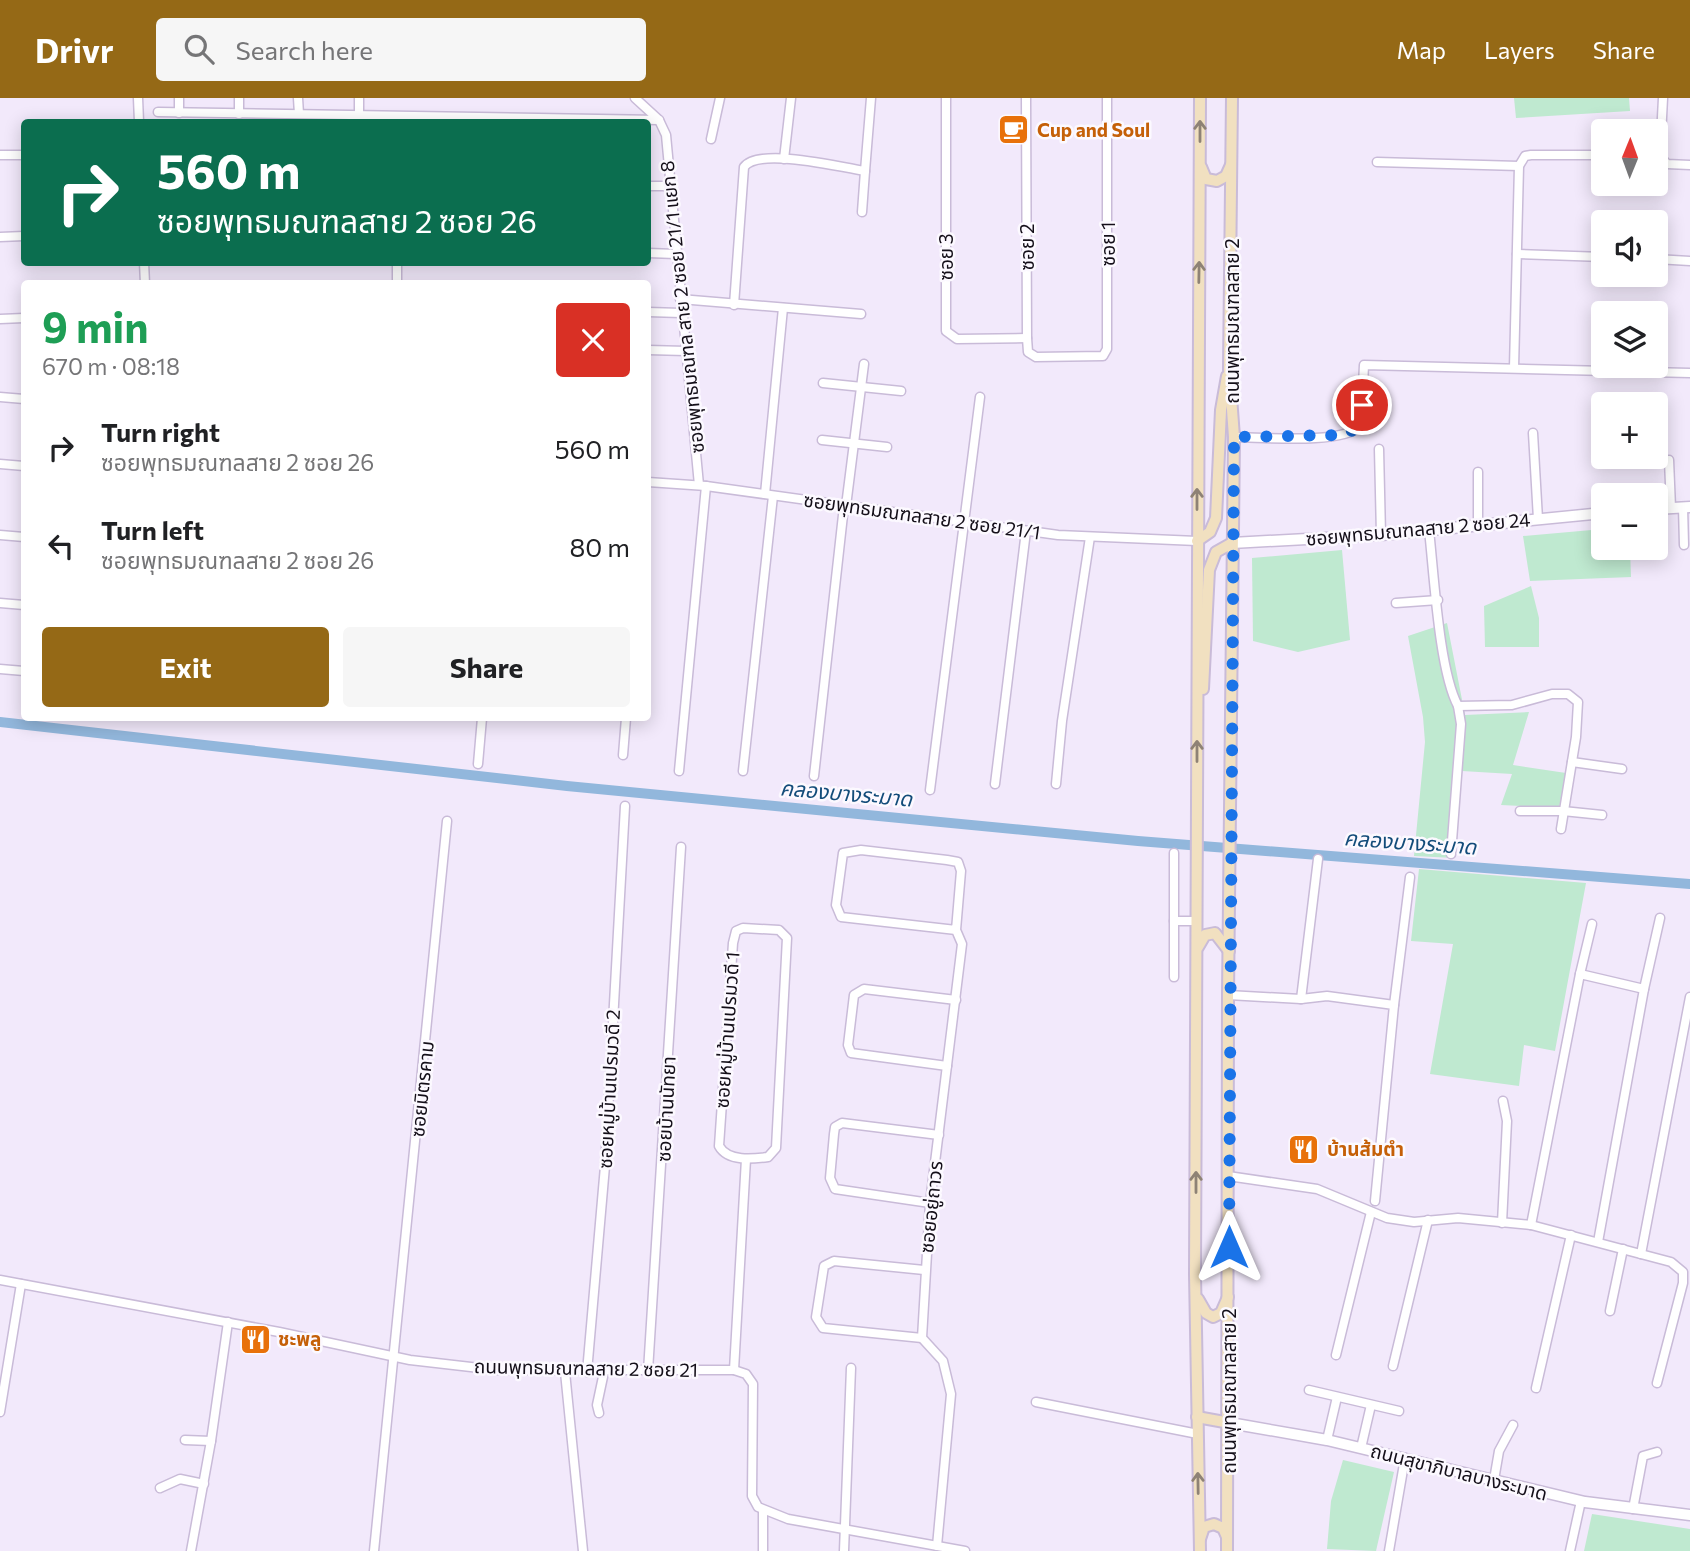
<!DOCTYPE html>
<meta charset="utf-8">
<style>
:root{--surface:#fff;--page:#f6f6f6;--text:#202124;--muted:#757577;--accent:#956916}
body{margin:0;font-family:Commissioner,"Noto Sans Thai",sans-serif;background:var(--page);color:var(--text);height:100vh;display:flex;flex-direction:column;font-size:26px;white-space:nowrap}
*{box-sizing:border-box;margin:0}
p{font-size:23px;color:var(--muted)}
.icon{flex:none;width:38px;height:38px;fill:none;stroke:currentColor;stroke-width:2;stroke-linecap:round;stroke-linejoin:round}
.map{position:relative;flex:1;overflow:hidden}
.panel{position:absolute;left:21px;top:182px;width:630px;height:441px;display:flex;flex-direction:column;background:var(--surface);border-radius:7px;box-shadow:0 4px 18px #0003}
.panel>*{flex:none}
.guide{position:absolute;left:21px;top:21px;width:630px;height:147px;border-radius:7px;box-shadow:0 4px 18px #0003;background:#0b6e4f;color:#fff;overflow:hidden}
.needle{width:46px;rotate:1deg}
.buttons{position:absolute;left:1591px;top:21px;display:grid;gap:14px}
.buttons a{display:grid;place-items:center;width:77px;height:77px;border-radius:7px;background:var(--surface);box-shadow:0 4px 18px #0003;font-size:35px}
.pin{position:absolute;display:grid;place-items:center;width:60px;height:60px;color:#fff;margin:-30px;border:4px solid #fff;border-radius:50%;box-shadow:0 2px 7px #0007}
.me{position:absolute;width:77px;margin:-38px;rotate:0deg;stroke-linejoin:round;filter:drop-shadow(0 0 5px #0008)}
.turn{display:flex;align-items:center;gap:24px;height:147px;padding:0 21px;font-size:32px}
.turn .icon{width:91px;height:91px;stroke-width:2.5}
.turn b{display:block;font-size:49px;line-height:60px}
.round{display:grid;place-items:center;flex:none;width:74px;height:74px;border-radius:7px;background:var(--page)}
.head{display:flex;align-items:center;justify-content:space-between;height:119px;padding:0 21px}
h1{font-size:42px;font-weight:700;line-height:52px;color:#1e9e55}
.button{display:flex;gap:14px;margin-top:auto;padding:14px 21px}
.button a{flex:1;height:80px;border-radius:7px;background:var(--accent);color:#fff;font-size:28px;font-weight:700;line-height:80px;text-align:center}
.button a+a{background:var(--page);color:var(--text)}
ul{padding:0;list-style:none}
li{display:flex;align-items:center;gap:21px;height:98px;padding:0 21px}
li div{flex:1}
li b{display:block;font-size:26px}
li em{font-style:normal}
header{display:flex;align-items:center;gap:42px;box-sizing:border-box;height:98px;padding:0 35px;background:var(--accent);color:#fff}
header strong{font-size:33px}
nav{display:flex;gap:38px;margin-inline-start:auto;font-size:24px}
.search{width:490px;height:63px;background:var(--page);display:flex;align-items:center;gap:18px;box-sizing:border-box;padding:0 24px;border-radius:7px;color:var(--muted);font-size:26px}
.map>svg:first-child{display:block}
</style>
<header>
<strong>Drivr</strong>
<div class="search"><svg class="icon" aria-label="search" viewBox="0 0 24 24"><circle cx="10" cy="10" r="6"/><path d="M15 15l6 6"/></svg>Search here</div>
<nav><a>Map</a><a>Layers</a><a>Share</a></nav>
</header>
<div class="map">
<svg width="1690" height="1453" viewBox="0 0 1690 1453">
<rect width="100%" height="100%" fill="#f2e9fb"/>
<g fill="#bfe9d0">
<path d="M1514 0H1629L1630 13 1516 20Z"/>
<path d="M1603 431V450H1630L1631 479 1530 483 1523 438Z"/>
<path d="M1342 452 1350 542 1298 554 1253 543 1252 460Z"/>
<path d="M1531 488 1539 520V549H1485L1484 508Z"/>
<path d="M1447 525 1465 617 1529 614 1513 667 1566 675 1559 710 1501 707 1512 676 1462 673 1454 760 1414 758 1425 644 1423 619 1408 538Z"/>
<path d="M1419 771 1586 785 1555 953 1524 947 1519 988 1430 976 1453 846 1411 843Z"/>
<path d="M1343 1362 1394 1374 1376 1453 1327 1451 1331 1403Z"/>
<path d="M1592 1416 1690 1431V1453H1584Z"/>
</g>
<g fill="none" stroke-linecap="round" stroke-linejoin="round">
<path stroke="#92b7dc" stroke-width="10" d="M0 624 567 688 1138 743 1690 786"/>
<defs>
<g id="minor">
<path d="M138 0 139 24"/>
<path d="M179 0V15"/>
<path d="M239 0V16"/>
<path d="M298 0 299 16"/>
<path d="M359 0V17"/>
<path d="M635 0 659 22 666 37 699 387"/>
<path d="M946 0V233L957 241 1027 240"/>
<path d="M1026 0 1027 240 1028 254 1036 259 1103 258 1107 251V0"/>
<path d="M1663 0 1660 58 1667 66 1690 67"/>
<path d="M158 14 659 22"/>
<path d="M711 41 720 0"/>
<path d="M0 57H24"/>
<path d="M784 61 791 0"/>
<path d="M1377 64 1519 68"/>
<path d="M648 88H670"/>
<path d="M862 114 865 73"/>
<path d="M0 139 24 138"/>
<path d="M648 155 676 156"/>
<path d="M1517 156 1603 159"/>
<path d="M1656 161 1690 163"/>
<path d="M144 164 145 186"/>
<path d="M397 186V164"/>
<path d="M680 201 861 216"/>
<path d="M734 207 744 69C758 49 841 69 865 73L871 0"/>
<path d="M648 214 681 215"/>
<path d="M0 221 24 220"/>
<path d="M648 252 686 253"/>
<path d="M1514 270 1519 68 1525 58 1531 57H1594"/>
<path d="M823 285 901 293"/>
<path d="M0 299 24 301"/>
<path d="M1533 335 1538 421"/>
<path d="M1234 339C1263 339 1340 347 1361 328L1364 267 1690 275"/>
<path d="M822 342 887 349"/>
<path d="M1379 351 1381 437"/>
<path d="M1669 362 1671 410"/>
<path d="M0 366 24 368"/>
<path d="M1478 374V427"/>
<path d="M648 384 706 388 1058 437 1197 443"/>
<path d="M765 396 783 210"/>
<path d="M846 408 864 266"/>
<path d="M1683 409 1684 447"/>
<path d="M1429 432C1434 476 1439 573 1458 608L1512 607 1552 596H1568L1578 604 1576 639 1561 731"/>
<path d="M0 437 24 439"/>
<path d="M0 505 24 507"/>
<path d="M1396 505 1438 502"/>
<path d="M0 571 24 573"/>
<path d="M623 657 626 620"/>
<path d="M1572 664 1622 671"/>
<path d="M478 666 482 620"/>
<path d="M679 673 706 388"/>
<path d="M743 673 773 398"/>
<path d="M814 678 844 408"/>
<path d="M995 686 1026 433"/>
<path d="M1056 686 1062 623 1090 439"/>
<path d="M930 692 980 299"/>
<path d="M1520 713H1563L1602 717"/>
<path d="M1174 755V879"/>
<path d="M1451 756 1461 626 1458 608"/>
<path d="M1174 823H1197"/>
<path d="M743 830 779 832 787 840 776 1050 768 1059C753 1061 728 1064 719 1048L733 845 736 833Z"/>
<path d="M1580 876 1592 826"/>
<path d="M1228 897 1301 901 1327 898 1394 907 1375 1103"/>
<path d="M1301 901 1318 761"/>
<path d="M1394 907 1410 779"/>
<path d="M947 968 851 955 848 947 854 897 864 891 956 902"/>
<path d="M1228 1078 1317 1091 1387 1120 1414 1124 1458 1120 1531 1127 1671 1164 1683 1174V1185L1657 1285"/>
<path d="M930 1105 835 1091 830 1080 834 1036 835 1029 842 1025 939 1037"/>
<path d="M1502 1125 1507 1023 1503 1003"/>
<path d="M1531 1127 1580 876 1644 891"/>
<path d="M1598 1144 1644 891 1660 820"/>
<path d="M1641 1156 1690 899"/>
<path d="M0 1182 279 1234 410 1262 497 1272H734L746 1276 753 1286 752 1398 758 1409 788 1421 965 1453"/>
<path d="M1610 1213 1623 1151"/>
<path d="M922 1240 823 1230 816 1219 824 1168 834 1163 924 1172"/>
<path d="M1336 1257 1371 1114"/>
<path d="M1393 1268 1428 1122"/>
<path d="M734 1272 746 1061"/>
<path d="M648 1273 681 749"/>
<path d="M565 1274 583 1453"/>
<path d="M587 1274 605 1068 625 708"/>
<path d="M1536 1290 1571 1137"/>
<path d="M1309 1292 1399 1313"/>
<path d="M1036 1304 1198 1336"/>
<path d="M0 1314 21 1186"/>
<path d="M599 1315 597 1307 604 1274"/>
<path d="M185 1342 211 1343"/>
<path d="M1327 1342 1337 1299"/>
<path d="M1361 1350 1371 1307"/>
<path d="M1494 1382 1499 1353 1513 1327"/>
<path d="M160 1390 180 1381 204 1386"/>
<path d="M1633 1411 1643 1358 1657 1354"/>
<path d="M937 1448 951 1296 943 1263 922 1240 930 1105 962 846 956 832 961 773 958 764 947 762 861 752 843 755 836 807 841 819 956 832"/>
<path d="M191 1453 211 1343 228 1224"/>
<path d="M374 1453 447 723"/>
<path d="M763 1453V1412"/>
<path d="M844 1453 851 1270"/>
<path d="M1389 1453 1405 1360"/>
<path d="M1570 1453 1581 1403"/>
</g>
<g id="tertiary">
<path d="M1656 411 1690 409"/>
<path d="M1232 445 1381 437 1603 415"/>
<path d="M1230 1325 1327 1342 1585 1404 1690 1417"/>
</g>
<g id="secondary">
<path d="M1201 69 1206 81 1217 83 1226 78 1231 67"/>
<path d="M1197 443 1210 434 1216 420 1221 312 1227 278"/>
<path d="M1203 591 1209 472 1216 454 1232 445"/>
<path d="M1198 849 1205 837 1215 835 1229 853"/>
<path d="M1198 1201 1206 1215 1213 1219 1221 1215 1228 1199"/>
<path d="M1197 1319 1230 1325"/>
<path d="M1200 1441 1204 1429 1214 1426 1223 1430 1227 1439"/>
<path d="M1200 1453 1195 1176 1200 0"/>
<path d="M1227 1453 1228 897 1234 339 1229 271 1232 0"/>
</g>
</defs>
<use href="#minor" stroke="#c9bbd8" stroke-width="11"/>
<use href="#tertiary" stroke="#c9bbd8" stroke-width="13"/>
<use href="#secondary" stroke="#c9bbd8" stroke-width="14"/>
<use href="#minor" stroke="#fff" stroke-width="8"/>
<use href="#tertiary" stroke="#fff" stroke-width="10"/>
<use href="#secondary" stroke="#f1e0c0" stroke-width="10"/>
</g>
<defs><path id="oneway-shaft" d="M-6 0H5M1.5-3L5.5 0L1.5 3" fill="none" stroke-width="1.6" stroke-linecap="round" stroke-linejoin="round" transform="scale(1.75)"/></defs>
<g stroke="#8e8275">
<use href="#oneway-shaft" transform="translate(1200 33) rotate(-90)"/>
<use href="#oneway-shaft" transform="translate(1199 174) rotate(-89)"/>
<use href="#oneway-shaft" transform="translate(1197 401) rotate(-90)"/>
<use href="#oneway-shaft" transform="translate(1197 653) rotate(-90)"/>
<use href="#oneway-shaft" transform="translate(1196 1084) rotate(-90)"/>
<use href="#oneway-shaft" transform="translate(1198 1385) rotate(-91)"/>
</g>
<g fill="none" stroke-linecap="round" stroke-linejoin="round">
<path stroke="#1a73e8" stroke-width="12" stroke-dasharray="0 21.6" d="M1229 1149 1234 339 1343 337 1361 328 1362 307"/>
</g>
<defs>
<symbol id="cafe-square" viewBox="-11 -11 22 22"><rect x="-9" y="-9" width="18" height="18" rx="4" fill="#e8710a" stroke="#fcf9ff"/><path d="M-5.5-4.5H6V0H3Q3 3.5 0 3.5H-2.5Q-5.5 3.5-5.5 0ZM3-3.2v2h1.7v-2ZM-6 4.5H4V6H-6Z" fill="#fff"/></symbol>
<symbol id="restaurant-square" viewBox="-11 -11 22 22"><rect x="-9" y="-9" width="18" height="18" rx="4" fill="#e8710a" stroke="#fcf9ff"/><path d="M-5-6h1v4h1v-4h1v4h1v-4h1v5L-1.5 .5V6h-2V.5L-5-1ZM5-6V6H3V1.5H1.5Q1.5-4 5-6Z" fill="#fff"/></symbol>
</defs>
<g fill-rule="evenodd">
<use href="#cafe-square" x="996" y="14" width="35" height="35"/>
<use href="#restaurant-square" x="1286" y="1034" width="35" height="35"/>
<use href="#restaurant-square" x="238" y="1224" width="35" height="35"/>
</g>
<g text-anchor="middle" stroke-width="5" stroke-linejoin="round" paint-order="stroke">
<g font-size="19" font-weight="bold" fill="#c56008" stroke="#fcf9ff" text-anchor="start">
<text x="1037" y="39">Cup and Soul</text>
<text x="1327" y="1058">บ้านส้มตำ</text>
<text x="278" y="1248">ชะพลู</text>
</g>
<g font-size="19" fill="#140f19" stroke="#fcf9ff">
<text transform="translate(1108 146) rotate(-90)" y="7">ซอย 1</text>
<text transform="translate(1027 149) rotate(-90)" y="7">ซอย 2</text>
<text transform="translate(946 159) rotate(-90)" y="7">ซอย 3</text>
<text transform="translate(682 209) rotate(-96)" y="7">ซอยพุทธมณฑล สาย 2 ซอย 21/1 แยก 8</text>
<text transform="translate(1232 223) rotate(-90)" y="7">ถนนพุทธมณฑลสาย 2</text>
<text transform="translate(922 418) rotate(8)" y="7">ซอยพุทธมณฑลสาย 2 ซอย 21/1</text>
<text transform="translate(1418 431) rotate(-5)" y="7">ซอยพุทธมณฑลสาย 2 ซอย 24</text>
<text transform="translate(727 932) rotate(-86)" y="7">ซอยหมู่บ้านเปรมวดี 1</text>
<text transform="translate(422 991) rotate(-84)" y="7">ซอยมิตรคาม</text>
<text transform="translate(609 991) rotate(-87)" y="7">ซอยหมู่บ้านเปรมวดี 2</text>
<text transform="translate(666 1011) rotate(-87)" y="7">ซอยบ้านนัทยา</text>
<text transform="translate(931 1109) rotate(-84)" y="7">ซอยอยู่ถาวร</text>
<text transform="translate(586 1270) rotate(1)" y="7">ถนนพุทธมณฑลสาย 2 ซอย 21</text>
<text transform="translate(1229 1293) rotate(-90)" y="7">ถนนพุทธมณฑลสาย 2</text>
<text transform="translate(1459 1374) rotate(14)" y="7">ถนนสุขาภิบาลบางระมาด</text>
</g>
<g font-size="21" font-style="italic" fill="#134c7a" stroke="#fcf9ff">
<text transform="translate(846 696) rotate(5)" y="7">คลองบางระมาด</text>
<text transform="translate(1410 745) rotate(4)" y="7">คลองบางระมาด</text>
</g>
</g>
</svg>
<div class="buttons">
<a><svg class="needle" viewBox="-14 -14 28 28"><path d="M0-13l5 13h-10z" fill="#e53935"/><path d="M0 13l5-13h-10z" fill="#757577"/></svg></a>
<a><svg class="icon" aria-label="sound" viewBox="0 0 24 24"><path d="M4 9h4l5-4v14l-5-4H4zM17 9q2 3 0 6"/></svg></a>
<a><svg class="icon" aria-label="layers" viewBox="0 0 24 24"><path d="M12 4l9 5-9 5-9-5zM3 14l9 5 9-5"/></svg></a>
<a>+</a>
<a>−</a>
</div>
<div class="pin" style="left:1362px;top:307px;background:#d93025"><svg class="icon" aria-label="arrive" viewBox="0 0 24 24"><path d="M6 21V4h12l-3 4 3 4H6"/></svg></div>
<svg class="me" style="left:1229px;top:1149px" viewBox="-20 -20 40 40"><path d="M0-17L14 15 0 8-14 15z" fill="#1a73e8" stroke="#fff" stroke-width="4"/></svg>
<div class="guide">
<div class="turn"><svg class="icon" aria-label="right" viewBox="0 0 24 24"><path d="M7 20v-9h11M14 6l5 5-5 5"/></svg><div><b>560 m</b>ซอยพุทธมณฑลสาย 2 ซอย 26</div></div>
</div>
<section class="panel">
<div class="head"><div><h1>9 min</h1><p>670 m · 08:18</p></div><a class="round" style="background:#d93025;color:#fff"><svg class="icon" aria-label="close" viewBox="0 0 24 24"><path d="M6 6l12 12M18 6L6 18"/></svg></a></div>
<ul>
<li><svg class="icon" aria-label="right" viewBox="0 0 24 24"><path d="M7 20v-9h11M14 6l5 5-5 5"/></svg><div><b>Turn right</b><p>ซอยพุทธมณฑลสาย 2 ซอย 26</p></div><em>560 m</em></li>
<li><svg class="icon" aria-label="left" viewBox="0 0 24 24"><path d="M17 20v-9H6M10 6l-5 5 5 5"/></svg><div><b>Turn left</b><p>ซอยพุทธมณฑลสาย 2 ซอย 26</p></div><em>80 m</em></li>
</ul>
<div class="button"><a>Exit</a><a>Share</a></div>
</section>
</div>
